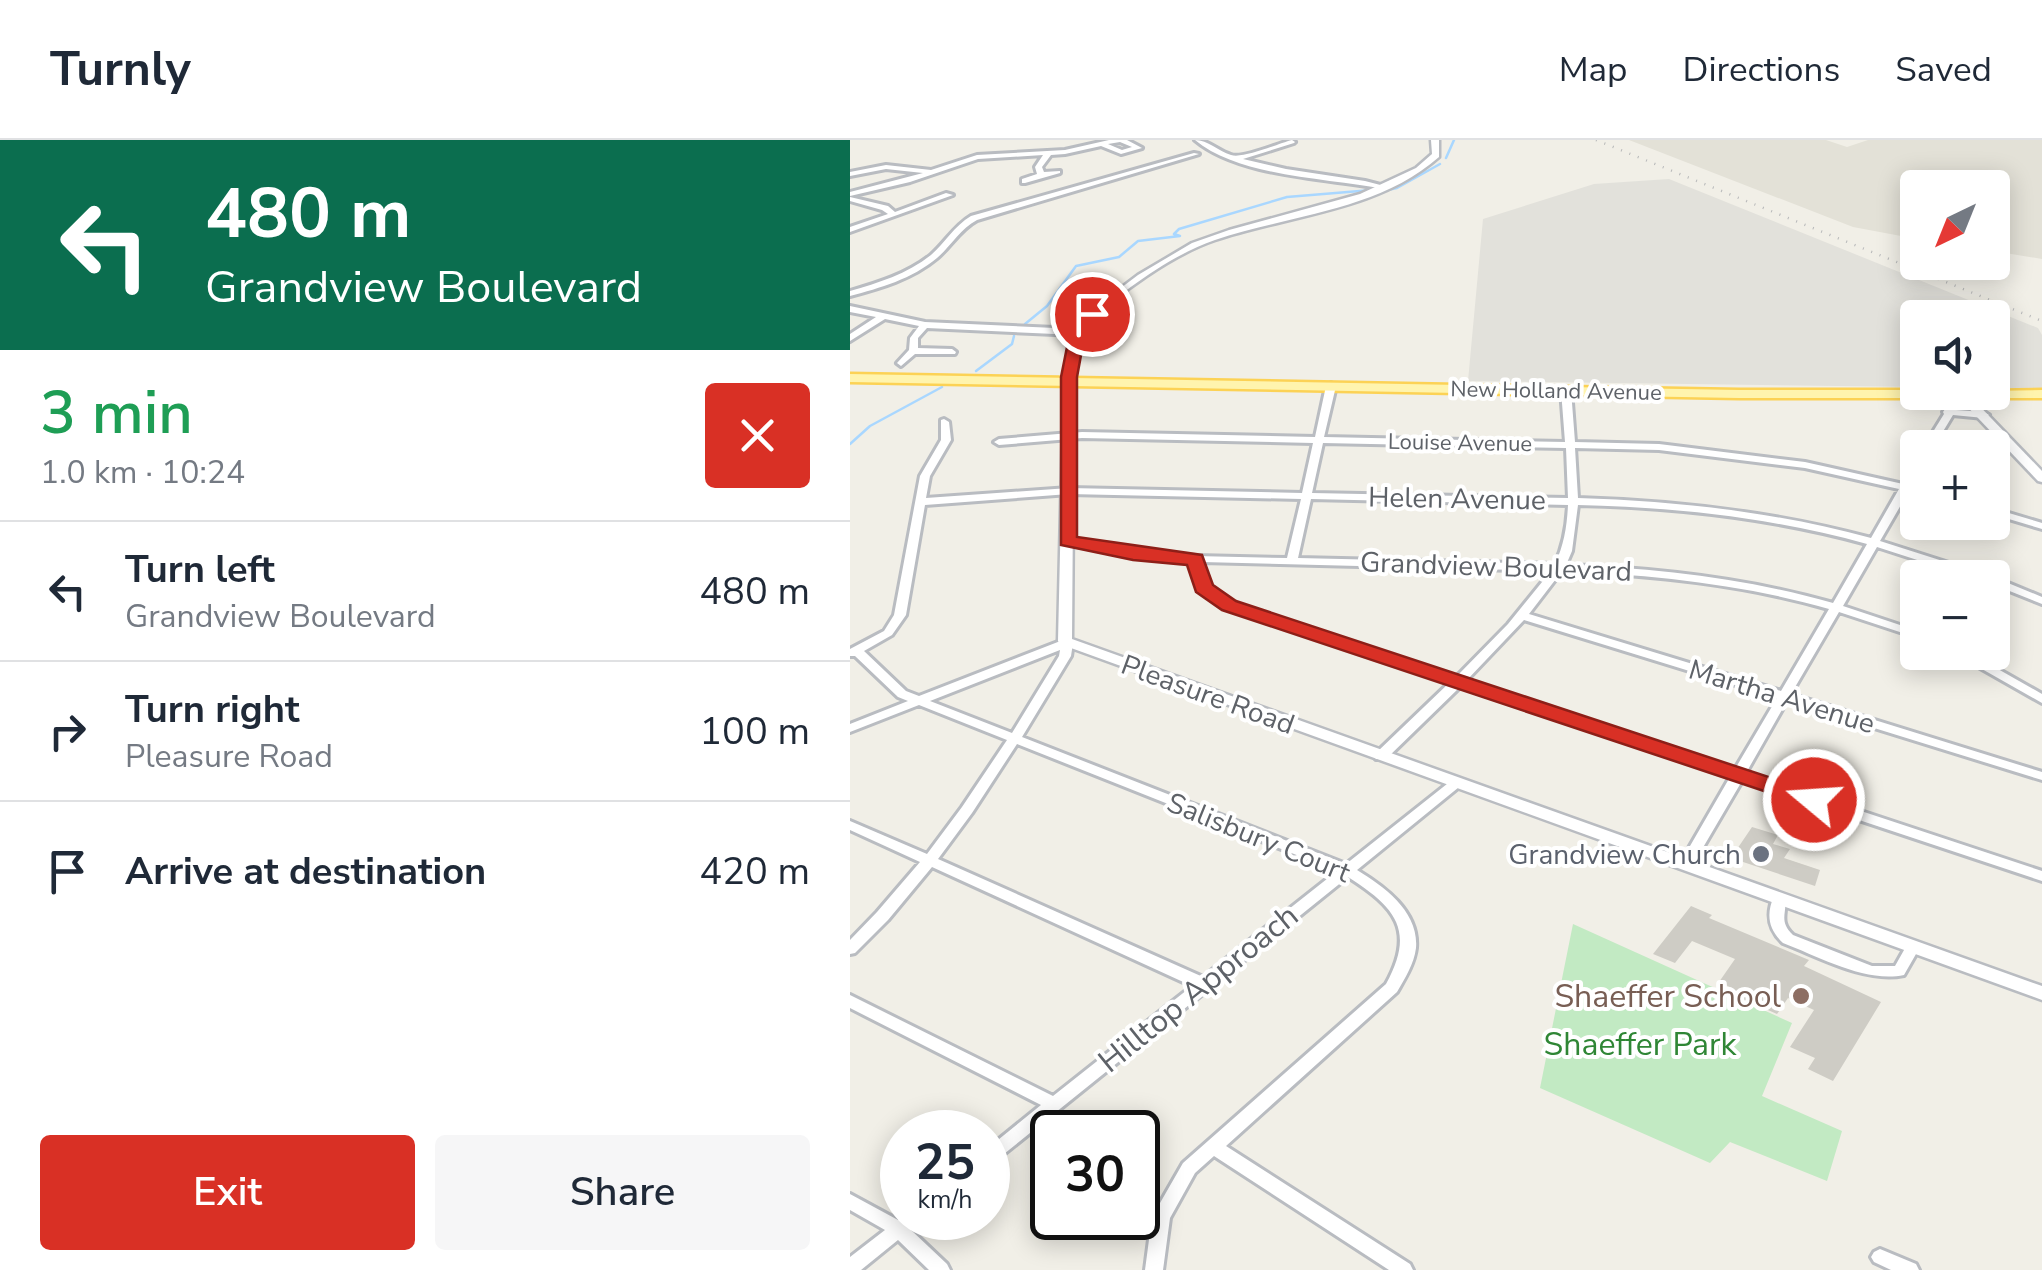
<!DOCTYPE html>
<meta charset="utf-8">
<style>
:root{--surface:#fff;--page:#f6f6f7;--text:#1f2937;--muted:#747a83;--line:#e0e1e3;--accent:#d93025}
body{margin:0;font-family:"Nunito Sans",sans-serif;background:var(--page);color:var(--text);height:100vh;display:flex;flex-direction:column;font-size:38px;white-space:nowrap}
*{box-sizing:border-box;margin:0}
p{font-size:32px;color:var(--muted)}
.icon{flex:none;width:55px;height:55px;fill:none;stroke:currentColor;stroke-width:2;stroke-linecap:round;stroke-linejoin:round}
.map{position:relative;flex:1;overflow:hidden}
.details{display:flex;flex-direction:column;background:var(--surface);width:850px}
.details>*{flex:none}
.top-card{background:#0b6e4f;color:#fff;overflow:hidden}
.needle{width:65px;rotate:223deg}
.tools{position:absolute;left:1050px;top:30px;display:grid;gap:20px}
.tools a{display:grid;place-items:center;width:110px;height:110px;border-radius:10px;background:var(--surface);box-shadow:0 5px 25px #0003;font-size:50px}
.speed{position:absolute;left:30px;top:970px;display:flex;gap:20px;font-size:50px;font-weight:700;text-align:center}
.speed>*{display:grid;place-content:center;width:130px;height:130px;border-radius:50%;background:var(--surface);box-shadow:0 5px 25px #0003;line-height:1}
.speed small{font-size:25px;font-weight:400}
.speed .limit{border:5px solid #111;border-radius:15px;background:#fff;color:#111}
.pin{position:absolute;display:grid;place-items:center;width:85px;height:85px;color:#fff;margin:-42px;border:5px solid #fff;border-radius:50%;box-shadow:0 2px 10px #0007}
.me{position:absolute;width:110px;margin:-55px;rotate:288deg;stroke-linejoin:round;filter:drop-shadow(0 0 8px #0008)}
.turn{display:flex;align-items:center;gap:35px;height:210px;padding:0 40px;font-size:45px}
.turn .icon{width:130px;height:130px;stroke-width:2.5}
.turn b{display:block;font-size:70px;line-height:85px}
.round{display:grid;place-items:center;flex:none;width:105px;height:105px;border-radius:10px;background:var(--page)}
.summary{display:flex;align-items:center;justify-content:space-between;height:170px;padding:0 40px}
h1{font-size:60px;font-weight:600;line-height:75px;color:#1e9e55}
.button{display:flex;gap:20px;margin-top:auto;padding:20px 40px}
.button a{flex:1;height:115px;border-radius:10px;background:var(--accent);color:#fff;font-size:40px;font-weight:600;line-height:115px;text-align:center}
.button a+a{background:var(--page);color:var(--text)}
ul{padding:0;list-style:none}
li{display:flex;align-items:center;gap:30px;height:140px;padding:0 40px;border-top:2px solid var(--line)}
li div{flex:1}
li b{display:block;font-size:38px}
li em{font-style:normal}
header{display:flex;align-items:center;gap:60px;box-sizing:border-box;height:140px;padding:0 50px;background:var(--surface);border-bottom:2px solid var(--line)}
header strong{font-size:48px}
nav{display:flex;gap:55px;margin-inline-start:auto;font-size:35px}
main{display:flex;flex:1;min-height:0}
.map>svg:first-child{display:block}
</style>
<header>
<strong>Turnly</strong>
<nav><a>Map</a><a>Directions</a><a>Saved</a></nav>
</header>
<main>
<section class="details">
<div class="top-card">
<div class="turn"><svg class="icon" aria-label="left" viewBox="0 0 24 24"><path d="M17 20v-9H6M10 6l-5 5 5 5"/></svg><div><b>480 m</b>Grandview Boulevard</div></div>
</div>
<div class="summary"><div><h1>3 min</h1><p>1.0 km · 10:24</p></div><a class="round" style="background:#d93025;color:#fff"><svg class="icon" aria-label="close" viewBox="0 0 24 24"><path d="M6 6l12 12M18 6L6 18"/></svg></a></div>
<ul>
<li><svg class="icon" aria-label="left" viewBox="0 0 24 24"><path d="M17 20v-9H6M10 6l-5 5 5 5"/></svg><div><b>Turn left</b><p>Grandview Boulevard</p></div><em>480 m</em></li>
<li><svg class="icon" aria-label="right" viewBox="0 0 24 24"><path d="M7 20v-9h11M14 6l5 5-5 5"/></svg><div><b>Turn right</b><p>Pleasure Road</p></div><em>100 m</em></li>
<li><svg class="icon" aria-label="arrive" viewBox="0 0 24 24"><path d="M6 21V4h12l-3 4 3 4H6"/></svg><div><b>Arrive at destination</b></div><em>420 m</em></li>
</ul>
<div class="button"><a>Exit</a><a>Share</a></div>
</section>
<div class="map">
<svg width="1192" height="1130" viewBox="0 0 1192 1130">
<rect width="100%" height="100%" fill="#f1efe7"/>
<path fill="#e2e1db" d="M819 39 1188 188 1192 195V249L1143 248 1142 178H1068L1067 247 618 241 633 79 744 44Z"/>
<path fill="#e3e1d7" d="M779 0H976L997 7 1018 0H1192V119L1143 111 1142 48H1068L1067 99 1003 87Z"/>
<path fill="#c2eac3" d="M723 784 942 883 912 956 992 991 977 1041 880 1002 860 1023 690 948Z"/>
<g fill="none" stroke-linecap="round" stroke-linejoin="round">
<g stroke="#a9d7ff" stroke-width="2.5">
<path d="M596 18 604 0"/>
<path d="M533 51 547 48 590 24"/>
<path d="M175 184 197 166 226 126 269 117 288 101 330 96 324 94 329 89 437 57 522 50"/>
<path d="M126 231 162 204 164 196"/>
<path d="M0 304 20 286 92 247"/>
</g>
</g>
<g fill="#ceccc5">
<path d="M902 687 928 695 923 704 940 709 934 718 970 730 965 746 881 718Z"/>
<path d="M841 766 862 775 859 778 959 820 954 826 1031 862 983 941 958 929 965 918 940 907 964 870 938 858 927 874 879 853 882 848 869 842 885 819 842 801 825 823 803 814Z"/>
</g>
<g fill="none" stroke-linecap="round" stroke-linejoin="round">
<defs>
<g id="minor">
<path d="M259 0H277L292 8 271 14 251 6 215 14 201 15 192 27 194 32 210 31V33L175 43H172V39L187 34 185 27 193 15 128 19 60 42 0 56V52L73 33 36 29 0 36V32L36 25 81 30 127 15 215 10ZM270 2 282 7 272 10 258 4Z"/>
<path d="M345 0C358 0 368 11 381 15 393 19 427 4 442 0L445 2 444 3 393 19 436 29 515 41 538 47 534 49C478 38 389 37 345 0Z"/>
<path d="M344 13 349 14 127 80C110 89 101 106 87 118 62 139 30 148 0 156V151C28 143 57 134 81 115 95 103 104 86 121 76Z"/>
<path d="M96 53 103 55 0 92V87L38 74 32 70 0 61V57L38 66 45 72Z"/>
<path d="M0 166 75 182 227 189 231 192 227 195 77 188 68 198V208L102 209 106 212 105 214H65L51 226 47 223 59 210 60 198 69 186 35 179 0 201V194L26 177 0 172Z"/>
<path d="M481 243 486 246 474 297 715 302 711 250 716 247 721 250 725 302 809 304 955 322 1053 344 1064 324 1068 323V336L1062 346 1068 347V353L1059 351 1030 401 1146 438 1192 457V464L1142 444V438H1123L1027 407 993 466 1068 491V498L989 472 941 554 1192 632V640L937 561 896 633 1192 731V741L892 641 841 728H831L829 725 880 637 610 547 536 619H526L524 616 526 613 599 543 375 468 350 450 340 422 283 417 217 404 212 401 217 398 283 411 345 416 437 418 451 359 219 354 75 365 56 475 42 495 14 511 56 551 69 556 213 500H221L223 503 221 516 172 597 496 724 602 640H612L614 643 507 730C535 747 569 772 566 808 564 824 555 838 547 852L376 1006 560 1124 563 1130H539L364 1016 345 1033 320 1078 313 1130H295L302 1077 333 1023 536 844C566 790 545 767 498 737L144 1022 138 1024V1008L191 965 0 868V855L203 956 342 846 82 727 38 780 5 813 0 814V800L27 772 70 722 0 690V681L77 714 112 667 157 600 69 565 0 592V584L58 561 48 557 5 516H0V509L34 491 44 475 70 336 91 300V280L94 279 99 282 101 300 80 336 76 358 219 348 452 353 463 303 232 298 149 305 144 302 149 299 232 292 465 297 476 246ZM473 303 716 308 718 358 462 353ZM725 308 809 310 955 328 1049 349 1021 398C925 372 827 361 728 358ZM461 359 718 365C717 386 714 405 705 424L448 418ZM728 365C826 367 923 378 1017 404L983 463C896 438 806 428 716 425L722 411ZM352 422 701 431 658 484 606 537 383 464 359 446ZM712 431C802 435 892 444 979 469L931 551 679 474ZM674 480 927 558 885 629 616 541ZM210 510 209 516 162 593 80 561ZM167 604 487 731 353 837 88 719 122 673Z"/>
<path d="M1107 252 1116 254 1106 270 1134 272 1139 275 1134 278 1103 275 1083 308H1073L1094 274 1093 272Z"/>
<path d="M1142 368 1192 383V389L1142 374Z"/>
<path d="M1102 512H1118L1192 554V563Z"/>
<path d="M929 754 934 756C939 772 927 780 943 795L1022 826H1045L1058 803H1068L1070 807 1054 835C1015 843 970 817 933 803 918 789 916 774 924 756Z"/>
<path d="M0 1054 48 1080 52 1076 72 1078 69 1083 61 1090 97 1124 100 1130H79L48 1100 11 1130H0V1117L35 1090 0 1070Z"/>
<path d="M1030 1109 1066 1124 1069 1130H1041L1024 1122 1021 1117 1024 1112Z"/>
</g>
<g id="tertiary">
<path d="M581 0H589V17C528 71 439 75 365 100 321 115 269 153 235 185L224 237 222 499 1192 846V860L210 504 208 501 214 237 226 182 288 135 342 103 379 90 510 54 566 28 582 14Z"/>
<path d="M1106 252H1116L1192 331V342L1188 341 1107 256Z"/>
</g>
<path id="primary" d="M0 234 889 250H1068V252L1192 250V258H889L0 242Z"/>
</defs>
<use href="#minor" stroke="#b9bcc1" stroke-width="6"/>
<use href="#tertiary" stroke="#b9bcc1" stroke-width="5"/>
<use href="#primary" stroke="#fcd255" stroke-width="5"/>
<use href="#minor" fill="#fff" fill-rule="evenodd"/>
<use href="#tertiary" fill="#fff" fill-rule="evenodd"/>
<use href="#primary" fill="#fff4ae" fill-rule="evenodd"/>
<path stroke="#b7b8b9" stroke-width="2.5" stroke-dasharray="1 8" stroke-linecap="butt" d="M746 0 1192 181"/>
</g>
<path fill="#d93025" stroke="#8d1f18" stroke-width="2.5" d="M236 170 249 174 236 188 227 237V397L352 415 363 445 386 461 973 655 977 660 973 665H956L372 470 346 452 337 425 283 420 211 405V237L221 187Z"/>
<circle fill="#6b7280" stroke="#fff" stroke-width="4" cx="911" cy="714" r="10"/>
<circle fill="#8d6e63" stroke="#fff" stroke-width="4" cx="951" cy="856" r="10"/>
<g text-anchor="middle" stroke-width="8" stroke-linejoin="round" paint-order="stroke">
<g font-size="22" fill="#5e6268" stroke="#fff">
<text transform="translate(706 250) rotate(1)" y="8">New Holland Avenue</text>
<text transform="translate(610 302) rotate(1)" y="8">Louise Avenue</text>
</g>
<g font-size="28" fill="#5e6268" stroke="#fff">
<text transform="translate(607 358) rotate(1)" y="10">Helen Avenue</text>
<text transform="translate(646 426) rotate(2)" y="10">Grandview Boulevard</text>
<text transform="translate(358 554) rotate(20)" y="10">Pleasure Road</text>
<text transform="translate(932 556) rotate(17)" y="10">Martha Avenue</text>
<text transform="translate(409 697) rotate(22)" y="10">Salisbury Court</text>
</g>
<g font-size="28" fill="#5b616d" stroke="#fff" text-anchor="end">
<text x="891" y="724">Grandview Church</text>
</g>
<g font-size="32" fill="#5e6268" stroke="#fff">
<text transform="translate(348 848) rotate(-39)" y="11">Hilltop Approach</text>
</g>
<g font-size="32" fill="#785e54" stroke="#fff" text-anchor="end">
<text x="931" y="867">Shaeffer School</text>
</g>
<g font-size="32" fill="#2f8635" stroke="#fff">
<text x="790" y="915">Shaeffer Park</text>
</g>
</g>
</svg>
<div class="tools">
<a><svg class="needle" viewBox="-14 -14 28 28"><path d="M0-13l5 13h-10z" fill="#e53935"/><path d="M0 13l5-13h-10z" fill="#747a83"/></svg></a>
<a><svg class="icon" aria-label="sound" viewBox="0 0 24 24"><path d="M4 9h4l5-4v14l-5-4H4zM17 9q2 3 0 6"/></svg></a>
<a>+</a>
<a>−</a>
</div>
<div class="speed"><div>25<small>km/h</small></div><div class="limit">30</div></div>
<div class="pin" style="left:242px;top:174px;background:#d93025"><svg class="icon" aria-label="arrive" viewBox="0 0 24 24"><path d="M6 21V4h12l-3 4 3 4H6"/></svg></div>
<svg class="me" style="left:964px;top:660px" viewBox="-20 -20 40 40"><circle r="17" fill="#d93025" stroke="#fff" stroke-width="3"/><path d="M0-11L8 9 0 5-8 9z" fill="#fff"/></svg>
</div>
</main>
